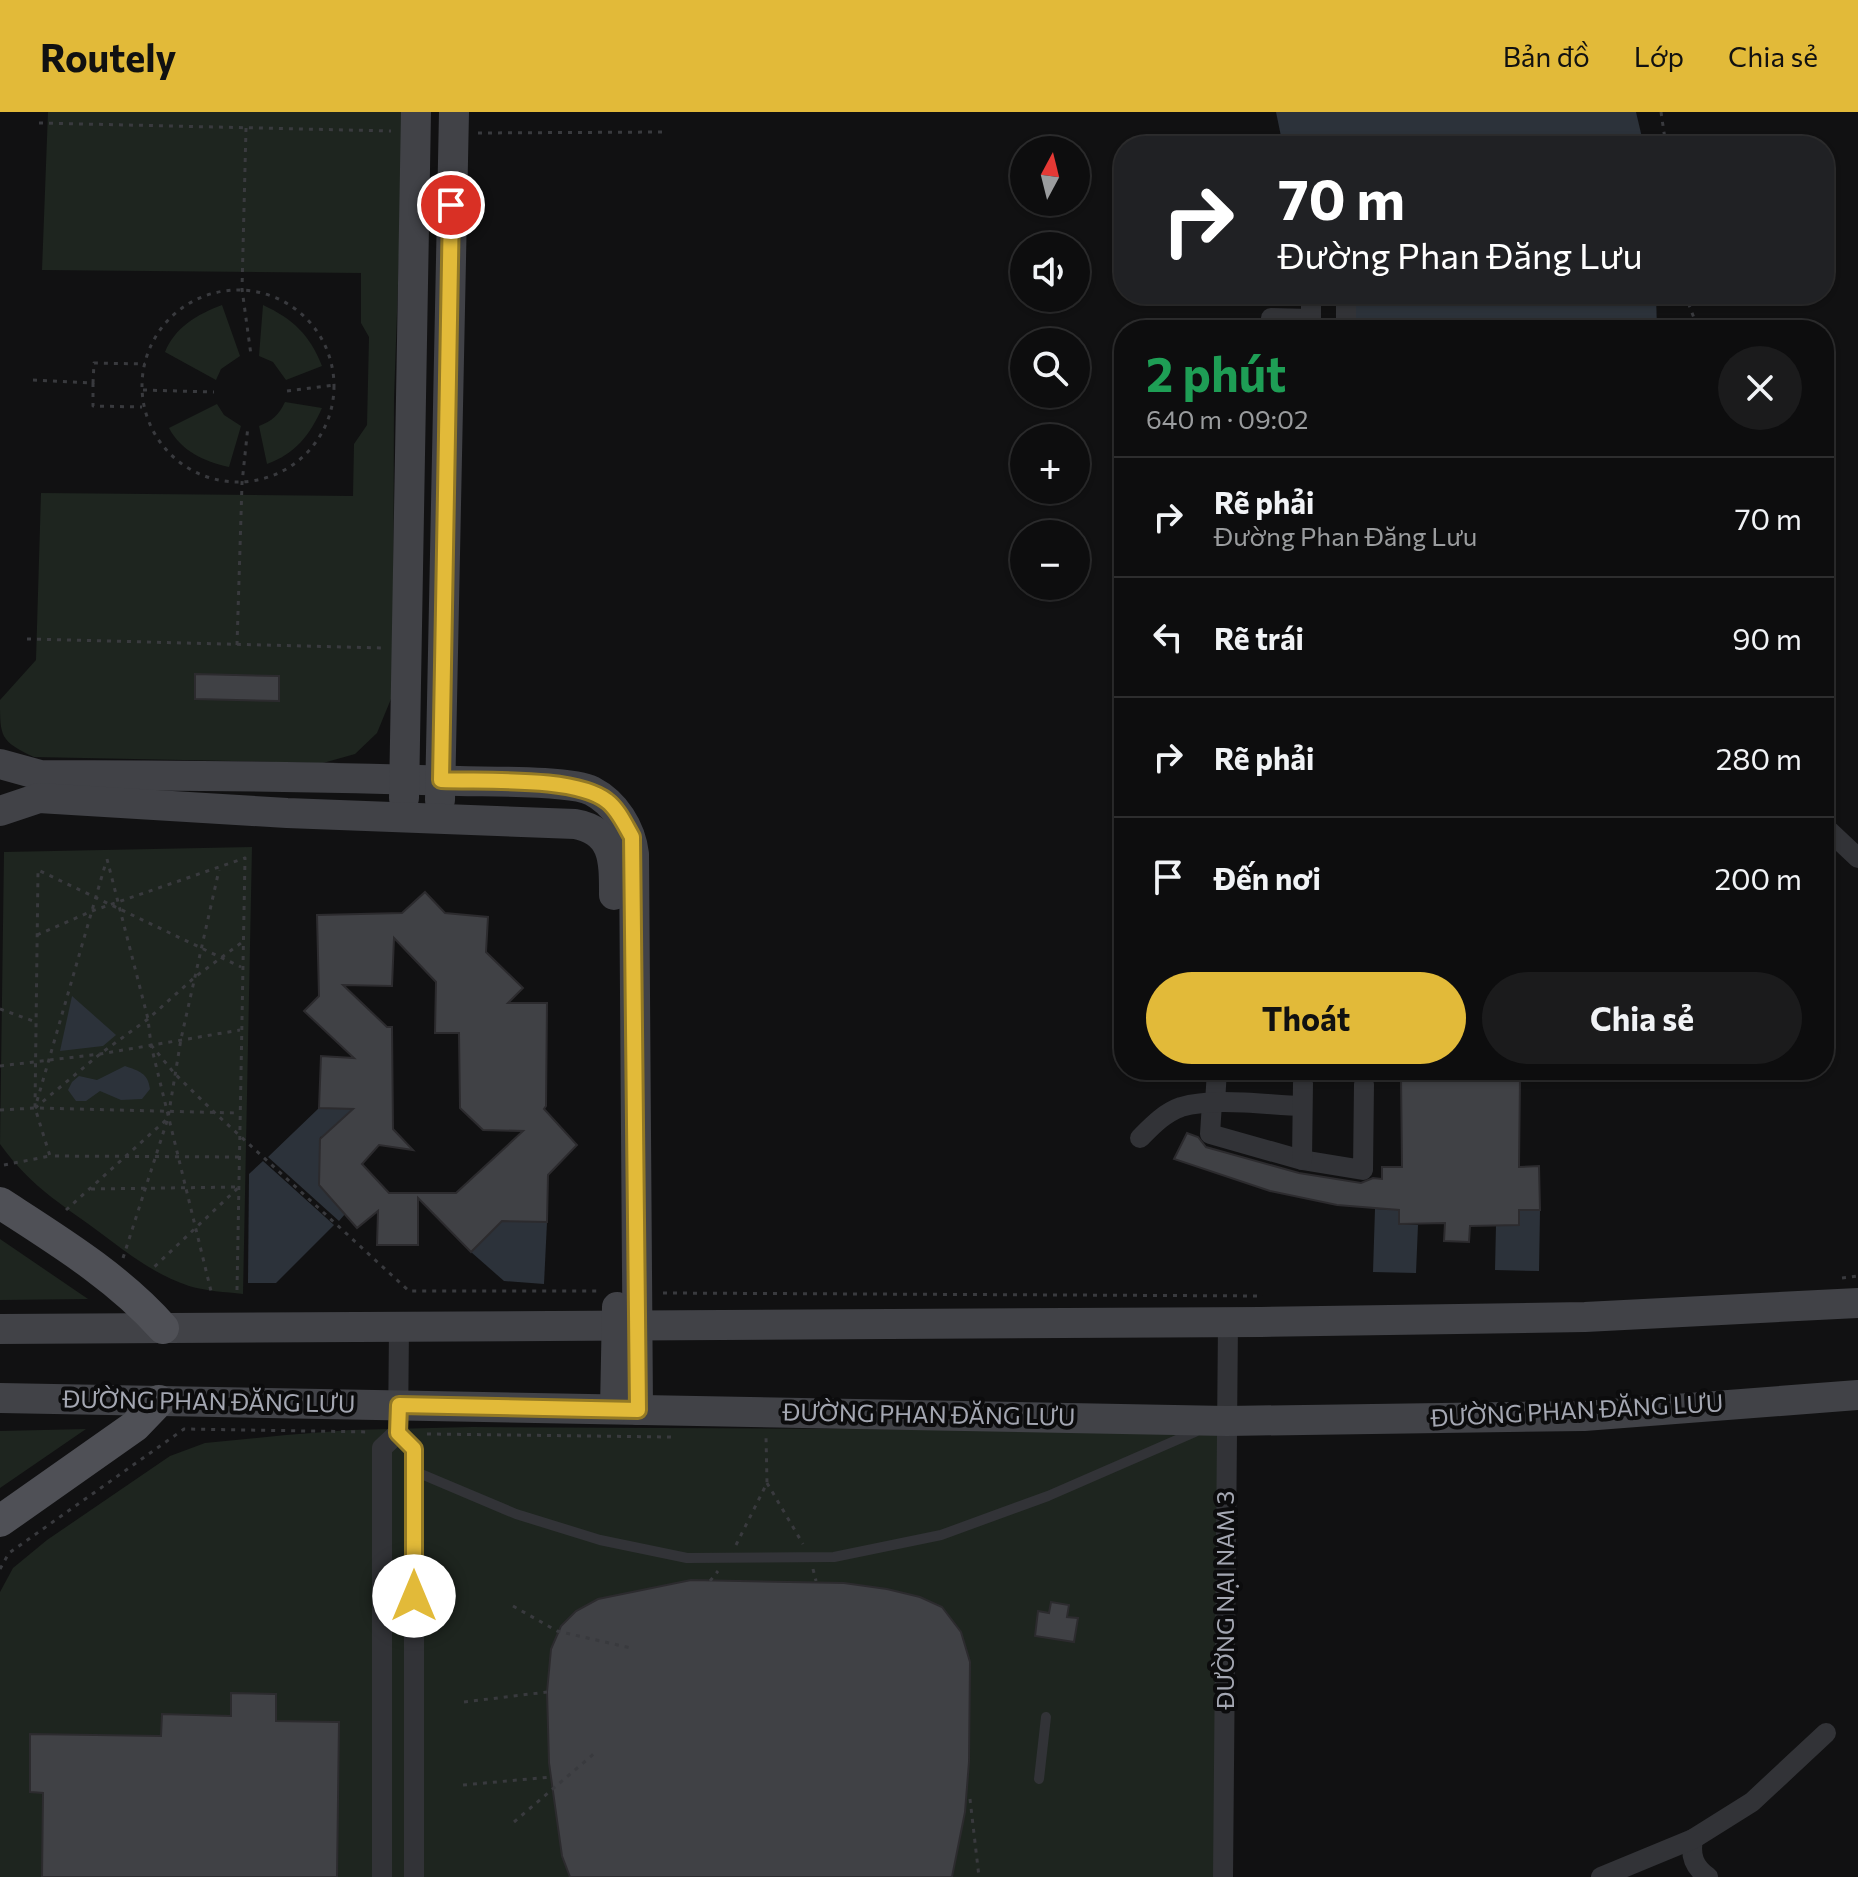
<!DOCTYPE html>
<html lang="vi">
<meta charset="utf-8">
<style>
:root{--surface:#0d0d0e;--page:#1b1b1c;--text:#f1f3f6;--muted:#9a9c9e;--line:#2d2d2e;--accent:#e2ba39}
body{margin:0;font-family:Commissioner,sans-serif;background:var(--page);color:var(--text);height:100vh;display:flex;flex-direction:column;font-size:30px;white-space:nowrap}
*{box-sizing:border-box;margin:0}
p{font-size:26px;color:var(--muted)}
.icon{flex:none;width:44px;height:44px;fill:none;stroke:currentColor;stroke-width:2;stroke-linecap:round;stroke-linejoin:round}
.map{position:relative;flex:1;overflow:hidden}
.details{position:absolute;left:1114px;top:208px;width:720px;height:760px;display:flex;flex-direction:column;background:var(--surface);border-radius:32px;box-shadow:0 2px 6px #0004,0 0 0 2px var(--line)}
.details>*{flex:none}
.guide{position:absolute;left:1114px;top:24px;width:720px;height:168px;border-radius:32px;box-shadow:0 2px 6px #0004,0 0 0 2px var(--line);background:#202124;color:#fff;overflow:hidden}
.needle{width:52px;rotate:7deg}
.tools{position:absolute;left:1010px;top:24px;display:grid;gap:16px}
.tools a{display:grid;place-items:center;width:80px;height:80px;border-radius:50%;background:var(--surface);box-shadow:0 2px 6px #0004,0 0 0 2px var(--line);font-size:40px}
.pin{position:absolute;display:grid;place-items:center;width:68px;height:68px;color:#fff;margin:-34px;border:4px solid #fff;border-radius:50%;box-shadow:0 2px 8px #0007}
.me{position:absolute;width:88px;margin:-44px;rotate:0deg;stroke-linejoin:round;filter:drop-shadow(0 0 6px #0008)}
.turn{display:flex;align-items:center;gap:28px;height:168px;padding:0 32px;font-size:36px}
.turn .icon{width:104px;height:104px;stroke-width:2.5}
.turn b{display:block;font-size:56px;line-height:68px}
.round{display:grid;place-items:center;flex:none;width:84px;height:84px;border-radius:42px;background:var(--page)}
.overview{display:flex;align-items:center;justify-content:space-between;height:136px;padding:0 32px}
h1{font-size:48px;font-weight:700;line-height:60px;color:#1e9e55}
.primary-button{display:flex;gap:16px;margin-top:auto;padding:16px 32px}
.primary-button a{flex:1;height:92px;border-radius:48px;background:var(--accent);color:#111;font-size:32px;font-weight:700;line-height:92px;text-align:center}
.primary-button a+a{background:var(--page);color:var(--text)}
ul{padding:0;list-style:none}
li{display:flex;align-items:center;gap:24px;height:120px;padding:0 32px;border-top:2px solid var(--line)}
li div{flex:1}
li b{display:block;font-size:30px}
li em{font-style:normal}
header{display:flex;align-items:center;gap:48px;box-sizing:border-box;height:112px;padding:0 40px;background:var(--accent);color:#111}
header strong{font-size:38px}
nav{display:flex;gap:44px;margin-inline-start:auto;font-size:28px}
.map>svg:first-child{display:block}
</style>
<header>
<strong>Routely</strong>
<nav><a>Bản đồ</a><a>Lớp</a><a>Chia sẻ</a></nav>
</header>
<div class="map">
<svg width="1858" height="1765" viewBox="0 0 1858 1765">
<rect width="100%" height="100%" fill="#111112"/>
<g fill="#1e251f">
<path d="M48 0H404L394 287 393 582 377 621 355 642 323 651 34 645C0 629 0 625 0 588L36 548 41 381 353 384 354 332 367 313 369 225 361 211V161L42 158Z"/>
<path d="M222 193 240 244 221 257 216 268 165 240C175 215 198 202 222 193Z"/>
<path d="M263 193C293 207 310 223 322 254L286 268 273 250 259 244Z"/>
<path d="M285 290 322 296C310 323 295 342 267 352L259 314C272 309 279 303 285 290Z"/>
<path d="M217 292 224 303 241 314 229 355C205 350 181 339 169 316Z"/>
<path d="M252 735 243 1182C225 1180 206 1179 189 1174 159 1164 135 1147 110 1128 67 1095 33 1078 0 1032L4 740Z"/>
<path d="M0 1127 88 1187 0 1188Z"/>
<path d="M472 1315 1218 1319 1215 1765H0V1480L13 1456 47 1428 170 1344 205 1331 286 1323 350 1318Z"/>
<path d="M86 1317 0 1376V1319Z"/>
</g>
<g fill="#2c323a">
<path d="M1276 0H1636L1644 34H1283Z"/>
<path d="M1352 182H1656L1657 218H1353Z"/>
<path d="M72 884 116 923 103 934 60 939Z"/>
<path d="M125 954C139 959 148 961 150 977L142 987 121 988 100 979 86 989H76L68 978 72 970 79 964 97 968Z"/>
<path d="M319 996 353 997 341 1022 320 1025 319 1070 345 1102 339 1109 268 1045Z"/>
<path d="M263 1049 334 1113 276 1171H248L249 1062Z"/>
<path d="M1375 1097 1399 1098V1112L1418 1113 1416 1161 1373 1160Z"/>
<path d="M1519 1098H1540L1539 1159 1495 1158 1496 1113H1518Z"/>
<path d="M502 1109 547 1110 544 1172 504 1169 471 1140Z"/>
</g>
<g fill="#404145" stroke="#2c2b2e" stroke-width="2" fill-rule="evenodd">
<path d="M195 562 279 564V589L195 587Z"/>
<path d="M425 780 445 801 488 805 486 840 523 876 508 891H547L546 994 544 997 577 1033 548 1063 547 1110 502 1109 471 1140 418 1086V1133H377L378 1099 357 1116 319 1073 320 1027 353 997 319 996 321 944 354 946 304 899 319 884 317 803 402 801ZM394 826 436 870 435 921H459L460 996 483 1018 523 1019 456 1081H389L362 1052 379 1033 413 1038 393 1017 392 915H387L343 873 392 874Z"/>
<path d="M1401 964 1520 966 1519 1055 1539 1054 1540 1098H1519V1113L1470 1114 1469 1130 1444 1129 1445 1111 1399 1112V1098L1337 1093 1270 1079 1174 1047 1187 1021 1198 1025 1206 1035 1299 1061 1361 1071 1373 1066 1382 1067V1055H1402Z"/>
<path d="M691 1468 844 1471 887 1477 920 1485 942 1495 961 1520 970 1550 969 1650 965 1700 952 1765H570L562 1744 549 1651 547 1580 551 1537 561 1514 576 1499 598 1487Z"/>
<path d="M1051 1490 1069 1493 1067 1505 1078 1506 1074 1530 1035 1524 1038 1499 1049 1501Z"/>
<path d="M231 1581 276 1582V1609L339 1610 337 1765H42L43 1681 30 1680V1622L161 1624 162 1602 231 1604Z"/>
</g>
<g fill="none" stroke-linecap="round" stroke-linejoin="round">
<g stroke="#393a3e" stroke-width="3" stroke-dasharray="4 6" stroke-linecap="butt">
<path d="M1661 0 1666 34"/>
<path d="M39 11 391 19"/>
<path d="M246 16 242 177 251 243"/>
<path d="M478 21 664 20"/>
<circle cx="238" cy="274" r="96"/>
<path d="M1685 182 1694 206 1692 218"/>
<path d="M33 268 93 271 94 251 145 252"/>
<path d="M93 271V294L142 295"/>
<path d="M143 278 214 280"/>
<path d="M287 279 334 273"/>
<path d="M27 527 384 536"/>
<path d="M237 533 242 371 248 314"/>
<path d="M107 747 148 907 151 933 211 1179"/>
<path d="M37 823 92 799 245 746 237 1178"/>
<path d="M0 897 36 910"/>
<path d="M151 933 175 962 214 1000 409 1179H599"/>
<path d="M0 954 100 942 240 918"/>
<path d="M37 989 106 750"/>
<path d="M35 996 100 942 148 907 195 865 241 831"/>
<path d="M0 998 35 996 239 1001"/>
<path d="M239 1045 50 1044 35 996 38 758 241 855"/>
<path d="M4 1053 50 1044"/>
<path d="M91 1077 239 1075 152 1157"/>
<path d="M66 1098 166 1008"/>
<path d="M123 1146 168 1006 181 927 219 758"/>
<path d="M1842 1166 1858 1164"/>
<path d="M663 1181 1263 1184"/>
<path d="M427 1322 671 1325"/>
<path d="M767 1371 803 1432"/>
<path d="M736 1433 767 1371 766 1324"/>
<path d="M0 1457 9 1441 184 1317 371 1320"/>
<path d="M813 1457 816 1469"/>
<path d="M710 1469 718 1459"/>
<path d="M513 1494 557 1519 631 1536"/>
<path d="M464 1590 547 1580"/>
<path d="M463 1673 551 1665"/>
<path d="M970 1687 979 1765"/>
<path d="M514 1710 596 1640"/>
</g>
<g stroke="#323337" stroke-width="10">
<path d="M414 1359 516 1402 600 1428 687 1446 834 1445 941 1423 1048 1384 1195 1320"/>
<path d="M1039 1667 1046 1605"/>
</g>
<g stroke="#323337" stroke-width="20">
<path d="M1346 182V218"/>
<path d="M1271 206 1311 207"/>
<path d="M1311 218V182"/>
<path d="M1824 714 1858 746"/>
<path d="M1212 991 1210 1022 1302 1048 1363 1058 1364 972"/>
<path d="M1215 991 1217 958"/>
<path d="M1140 1026C1152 1014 1164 1001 1181 995 1215 985 1266 993 1302 994"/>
<path d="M1302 1048 1303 971"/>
<path d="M398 1321 414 1337V1765"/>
<path d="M1693 1727C1690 1744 1694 1755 1708 1765"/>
<path d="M382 1765V1336L398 1321 399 1215"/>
<path d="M1223 1765 1228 1210"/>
<path d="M1601 1765 1693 1727 1752 1690 1826 1621"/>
</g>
<g stroke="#414247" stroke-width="30">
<path d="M0 652 40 663C180 663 319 665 459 669 488 670 570 668 592 679 615 691 631 716 634 742L638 1298"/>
<path d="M404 686 416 0"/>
<path d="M440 688 454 0"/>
<path d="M0 699 39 686 287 701 575 712C615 719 614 750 614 783"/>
<path d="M0 1217 1261 1210 1585 1205 1858 1191"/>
<path d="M0 1286 1227 1309 1584 1304 1858 1283"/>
<path d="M615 1297 617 1195"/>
</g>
<g stroke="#4f5056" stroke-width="32">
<path d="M0 1091C57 1128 118 1165 163 1216"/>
<path d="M0 1409 135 1314 159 1289"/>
</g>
</g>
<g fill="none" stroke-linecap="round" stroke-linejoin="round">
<defs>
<path id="route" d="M414 1484V1337L398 1321 399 1293 638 1298 632 725C625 713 618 697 607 689 576 664 483 670 441 668L451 93"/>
</defs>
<use href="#route" stroke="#937925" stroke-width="20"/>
<use href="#route" stroke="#e2ba39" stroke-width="14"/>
</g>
<g text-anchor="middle" stroke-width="8" stroke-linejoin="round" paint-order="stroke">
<g font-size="24" fill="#a4a7b2" stroke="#0c0c0d">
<text transform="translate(209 1290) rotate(1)" y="8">ĐƯỜNG PHAN ĐĂNG LƯU</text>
<text transform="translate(1577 1299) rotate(-3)" y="8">ĐƯỜNG PHAN ĐĂNG LƯU</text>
<text transform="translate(929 1303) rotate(1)" y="8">ĐƯỜNG PHAN ĐĂNG LƯU</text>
<text transform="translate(1226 1488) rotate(-90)" y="8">ĐƯỜNG NẠI NAM 3</text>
</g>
</g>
</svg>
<div class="tools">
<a><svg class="needle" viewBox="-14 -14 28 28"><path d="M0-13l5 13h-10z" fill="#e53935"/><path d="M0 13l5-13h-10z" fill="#9a9c9e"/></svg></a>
<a><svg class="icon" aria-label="sound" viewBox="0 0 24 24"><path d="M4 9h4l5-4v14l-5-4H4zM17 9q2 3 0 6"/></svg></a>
<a><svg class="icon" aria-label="search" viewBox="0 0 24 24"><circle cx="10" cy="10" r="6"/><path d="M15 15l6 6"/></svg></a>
<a>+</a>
<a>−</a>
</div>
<div class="pin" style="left:451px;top:93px;background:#d93025"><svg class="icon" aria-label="arrive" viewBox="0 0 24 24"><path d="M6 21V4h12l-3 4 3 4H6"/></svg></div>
<svg class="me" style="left:414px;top:1484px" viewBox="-20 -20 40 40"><circle r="19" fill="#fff"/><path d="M0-13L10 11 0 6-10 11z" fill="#e2ba39"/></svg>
<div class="guide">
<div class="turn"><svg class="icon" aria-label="right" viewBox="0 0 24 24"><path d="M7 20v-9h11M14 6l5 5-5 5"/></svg><div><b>70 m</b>Đường Phan Đăng Lưu</div></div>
</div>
<section class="details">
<div class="overview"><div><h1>2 phút</h1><p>640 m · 09:02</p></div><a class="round"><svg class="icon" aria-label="close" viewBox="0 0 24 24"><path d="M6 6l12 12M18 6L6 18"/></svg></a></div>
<ul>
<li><svg class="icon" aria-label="right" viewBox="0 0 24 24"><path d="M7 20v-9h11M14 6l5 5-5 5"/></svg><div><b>Rẽ phải</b><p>Đường Phan Đăng Lưu</p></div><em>70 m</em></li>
<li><svg class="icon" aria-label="left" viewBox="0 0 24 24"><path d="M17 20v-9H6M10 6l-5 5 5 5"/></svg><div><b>Rẽ trái</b></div><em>90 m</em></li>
<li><svg class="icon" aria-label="right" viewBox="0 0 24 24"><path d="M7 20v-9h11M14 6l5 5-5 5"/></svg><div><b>Rẽ phải</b></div><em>280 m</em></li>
<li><svg class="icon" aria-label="arrive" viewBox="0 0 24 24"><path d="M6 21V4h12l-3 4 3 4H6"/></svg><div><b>Đến nơi</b></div><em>200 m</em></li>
</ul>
<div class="primary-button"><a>Thoát</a><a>Chia sẻ</a></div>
</section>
</div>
